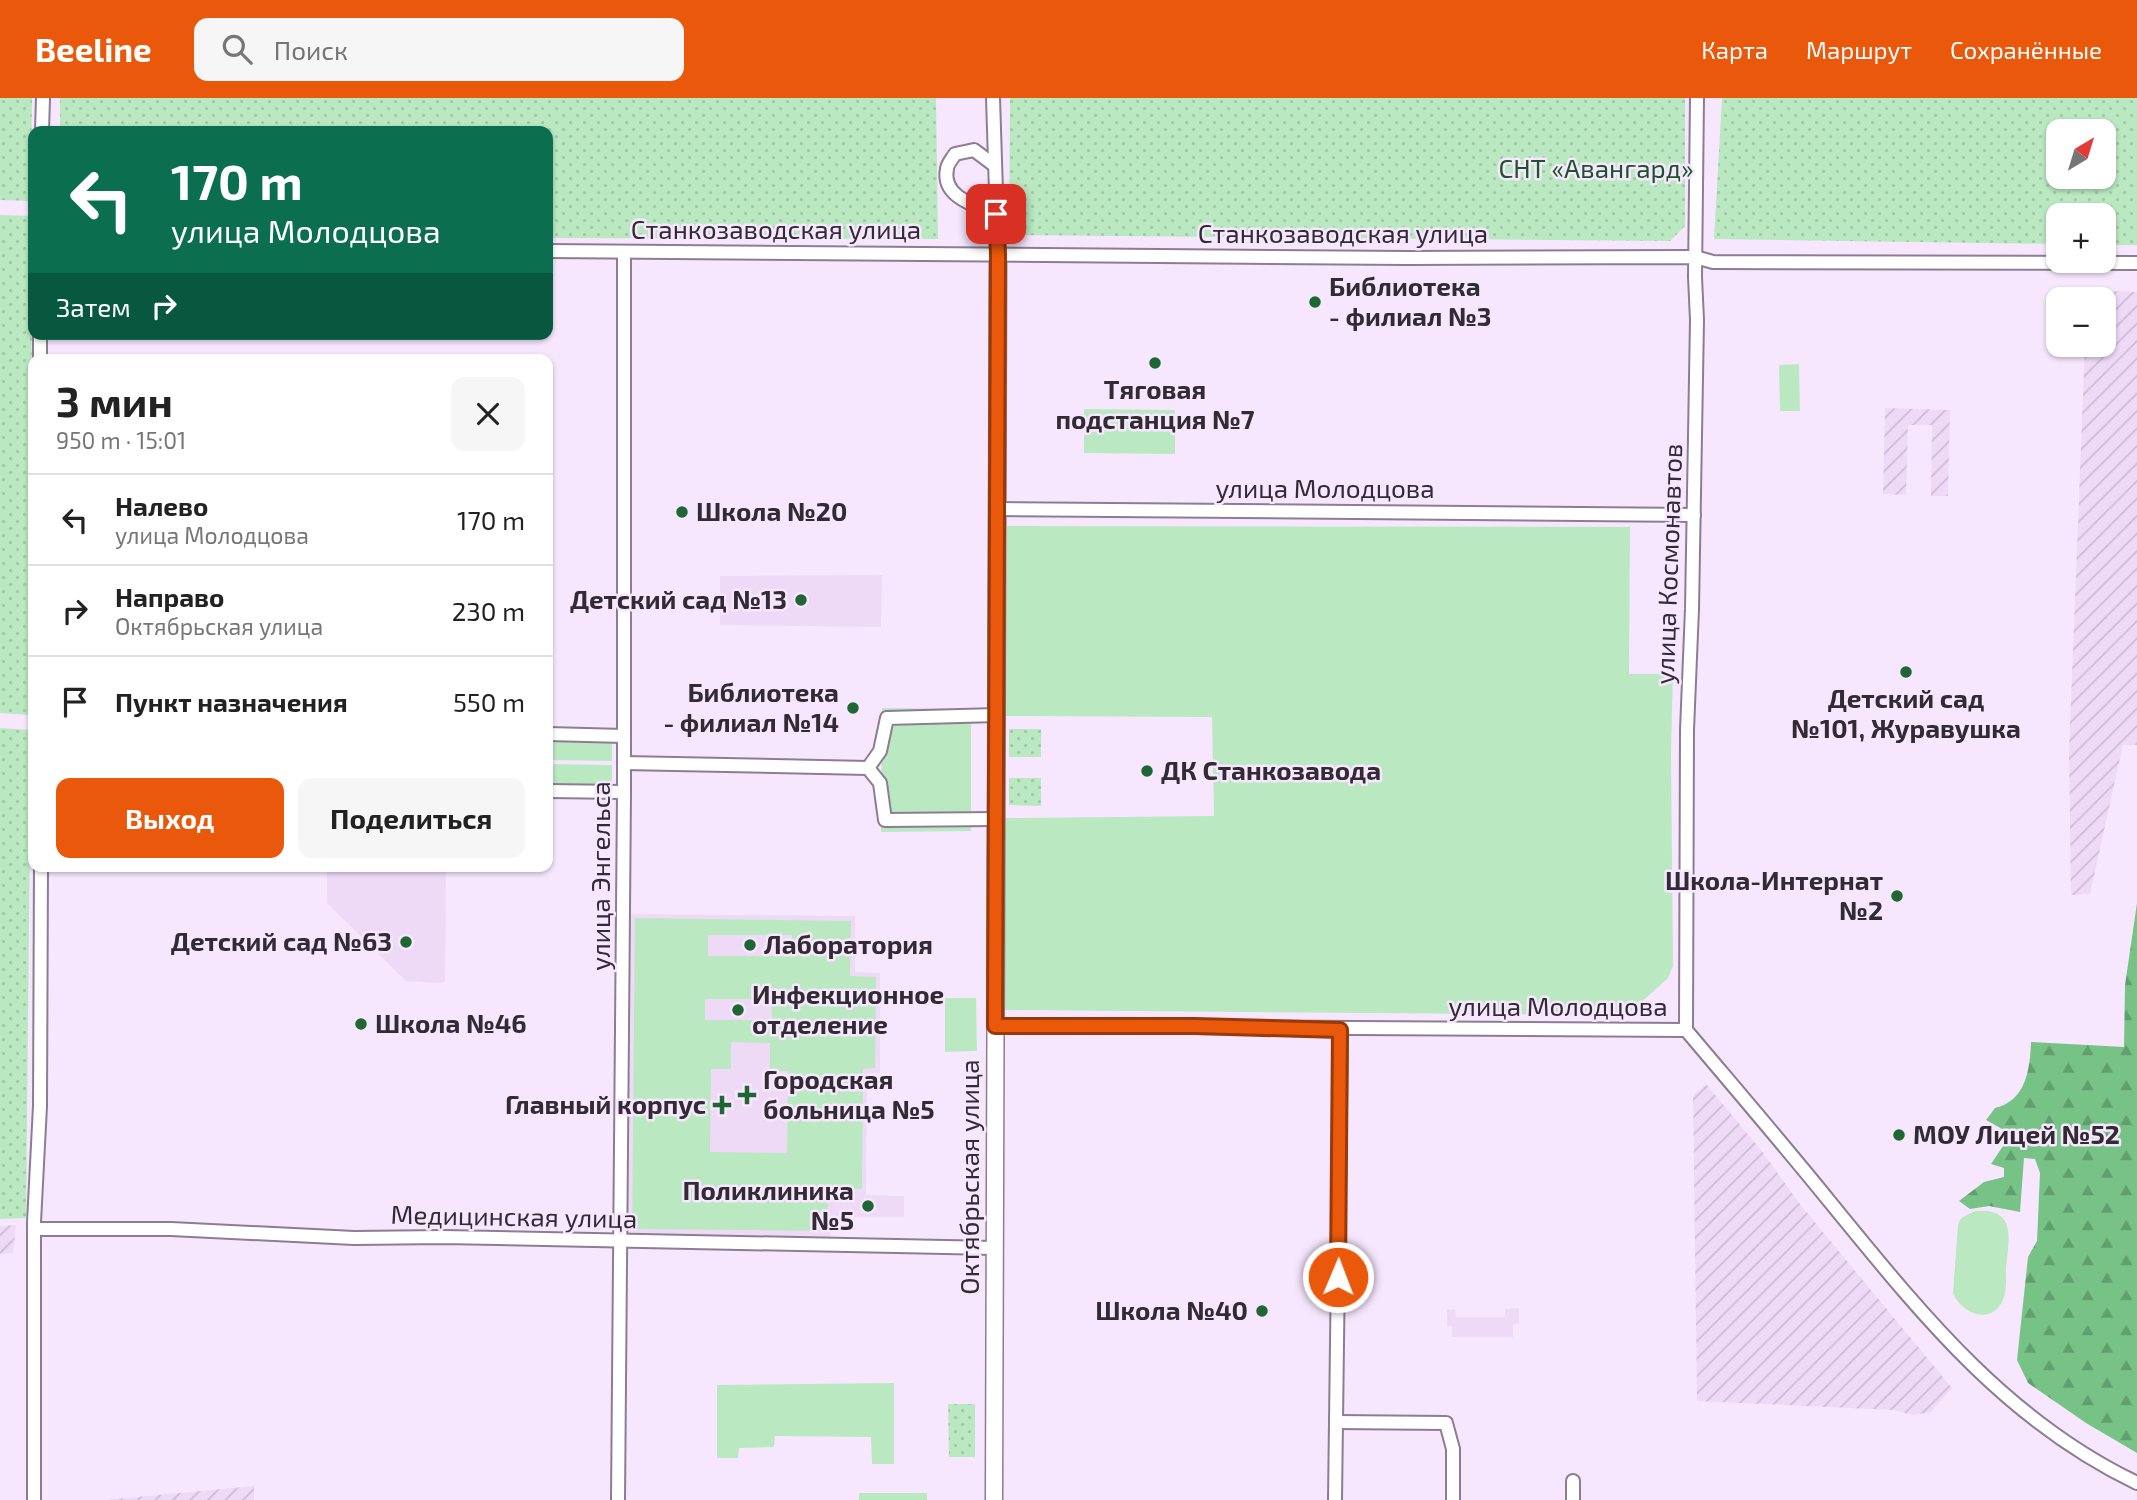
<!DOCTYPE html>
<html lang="ru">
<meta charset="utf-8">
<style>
:root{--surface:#fff;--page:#f6f6f6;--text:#222;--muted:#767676;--line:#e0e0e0;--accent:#ea580c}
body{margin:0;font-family:"Exo 2",sans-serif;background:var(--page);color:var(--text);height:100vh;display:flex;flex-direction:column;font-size:26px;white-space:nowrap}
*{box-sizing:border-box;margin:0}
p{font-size:23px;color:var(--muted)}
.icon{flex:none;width:38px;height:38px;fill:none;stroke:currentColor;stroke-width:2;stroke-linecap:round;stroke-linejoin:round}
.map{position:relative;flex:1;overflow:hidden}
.sheet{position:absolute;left:28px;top:256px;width:525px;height:518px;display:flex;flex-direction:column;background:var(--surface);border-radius:14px;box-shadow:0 2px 5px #0004}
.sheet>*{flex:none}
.hud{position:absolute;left:28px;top:28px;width:525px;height:214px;border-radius:14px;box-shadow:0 2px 5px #0004;background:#0b6e4f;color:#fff;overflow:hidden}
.needle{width:46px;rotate:38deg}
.tools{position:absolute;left:2046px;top:21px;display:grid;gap:14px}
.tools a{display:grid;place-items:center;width:70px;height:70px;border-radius:14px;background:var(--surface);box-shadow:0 2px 5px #0004;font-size:35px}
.pin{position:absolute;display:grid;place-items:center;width:60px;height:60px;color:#fff;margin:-30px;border-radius:14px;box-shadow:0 4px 10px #0006}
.me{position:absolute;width:77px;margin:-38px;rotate:1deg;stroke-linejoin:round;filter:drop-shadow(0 0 5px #0008)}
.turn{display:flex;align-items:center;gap:24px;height:147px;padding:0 28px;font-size:32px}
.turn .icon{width:91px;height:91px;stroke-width:2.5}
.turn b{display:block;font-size:49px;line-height:60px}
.then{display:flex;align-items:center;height:66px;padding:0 28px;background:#0003;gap:14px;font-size:26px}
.round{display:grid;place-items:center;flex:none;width:74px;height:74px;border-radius:14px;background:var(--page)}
.headline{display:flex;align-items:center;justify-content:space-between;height:119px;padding:0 28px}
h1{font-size:42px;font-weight:700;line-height:52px}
.cta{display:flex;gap:14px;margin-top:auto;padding:14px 28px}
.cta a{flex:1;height:80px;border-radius:14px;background:var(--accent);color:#fff;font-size:28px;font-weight:700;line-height:80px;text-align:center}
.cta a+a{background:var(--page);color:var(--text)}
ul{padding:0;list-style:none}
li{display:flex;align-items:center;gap:21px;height:91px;padding:0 28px;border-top:2px solid var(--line)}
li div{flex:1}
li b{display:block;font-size:26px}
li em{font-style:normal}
header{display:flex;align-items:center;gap:42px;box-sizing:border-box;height:98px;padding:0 35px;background:var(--accent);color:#fff}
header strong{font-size:33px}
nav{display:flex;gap:38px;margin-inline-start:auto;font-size:24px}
.search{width:490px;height:63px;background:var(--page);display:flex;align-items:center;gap:18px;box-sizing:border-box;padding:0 24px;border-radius:14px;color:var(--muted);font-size:26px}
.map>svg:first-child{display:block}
</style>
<header>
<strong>Beeline</strong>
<div class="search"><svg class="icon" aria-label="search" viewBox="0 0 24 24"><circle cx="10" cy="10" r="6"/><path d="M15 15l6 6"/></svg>Поиск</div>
<nav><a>Карта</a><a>Маршрут</a><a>Сохранённые</a></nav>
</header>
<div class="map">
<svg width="2137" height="1402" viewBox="0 0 2137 1402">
<defs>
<pattern id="industrial-furrows" width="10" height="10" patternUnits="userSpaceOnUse" patternTransform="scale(1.75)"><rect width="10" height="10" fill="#eedaf7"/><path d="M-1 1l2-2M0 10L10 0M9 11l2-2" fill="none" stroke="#cdbbd4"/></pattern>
<pattern id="grass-dots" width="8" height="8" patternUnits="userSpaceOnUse" patternTransform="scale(1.75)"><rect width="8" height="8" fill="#bae9c1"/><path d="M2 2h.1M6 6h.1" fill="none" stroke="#a0c8a6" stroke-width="1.8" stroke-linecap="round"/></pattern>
<pattern id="forest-firs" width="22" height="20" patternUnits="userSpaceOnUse" patternTransform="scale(1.75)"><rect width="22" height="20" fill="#77c386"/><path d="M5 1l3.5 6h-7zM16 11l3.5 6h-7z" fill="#629f6e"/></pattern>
</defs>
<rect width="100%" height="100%" fill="#f7e7fe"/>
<g fill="#eedaf7">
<path d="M882 477 881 529 720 527V478Z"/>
<path d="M327 768 446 771 445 883 441 885 406 883 327 805Z"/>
<path d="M629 816 855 818V874L880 875V975L867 976 866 1097 904 1098V1119H831V1140L628 1135Z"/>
<path d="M1519 1210V1225L1513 1226V1239H1452V1228H1447V1212L1455 1211 1456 1219H1505V1211Z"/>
</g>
<g fill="url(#industrial-furrows)">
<path d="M2087 192 2137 194V647H2123L2090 796 2071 797 2069 653 2085 247H2104V201H2087Z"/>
<path d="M1885 310 1950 312 1948 398H1931L1932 327H1908L1906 397 1883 396Z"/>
<path d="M1706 986 1761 1052 1799 1105 1952 1290 1931 1314 1913 1317 1893 1312 1697 1303 1693 998Z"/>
<path d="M16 1127 13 1155 0 1156V1128Z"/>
<path d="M254 1388V1402H105Z"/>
</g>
<g fill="url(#grass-dots)" fill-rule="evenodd">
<path d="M0 0H32L31 103 0 102Z"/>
<path d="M60 0H936L938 141 548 140V33H60Z"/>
<path d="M1010 0H1685V128L1670 143 1009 137Z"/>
<path d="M1722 0H2137V147H2104V117H2058V146L1714 141ZM2058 33H2104V79H2058Z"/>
<path d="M0 117 32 118 31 617 0 615Z"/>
<path d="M0 630 31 632 26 1120 0 1121Z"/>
<rect x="1009" y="631" width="32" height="28"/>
<path d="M1009 680H1041V708L1009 707Z"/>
<path d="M948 1306H975V1359H949Z"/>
</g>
<path fill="url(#forest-firs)" d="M2137 805V1355L2086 1325 2028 1285 2017 1262 2028 1159 2037 1143 2040 1075 2035 1061 2024 1060 2020 1114 1989 1108 1970 1111 1959 1103 1984 1084 2004 1079V1070L1991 1066 2011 1036 1986 1022 1995 1010C2026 1003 2030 971 2031 944L2124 949 2125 887Z"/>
<g fill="#bae9c1" fill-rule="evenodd">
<path d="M1799 266 1800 313H1780L1779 267Z"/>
<path d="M1084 311 1175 312V356L1084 355Z"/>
<path d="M1007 428 1630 429 1629 576H1673L1671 653 1673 868 1668 880 1627 917 1004 912V720L1214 718 1212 619 1006 618Z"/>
<path d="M882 610 971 611V733L881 734Z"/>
<path d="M548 639 612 640V663L548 662Z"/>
<path d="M548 666 612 667V688L548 687Z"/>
<path d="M635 820 851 823 850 878 876 879 875 970 863 971 862 1091H828L827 1133 632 1131ZM708 837H792V858H708ZM705 901H771L772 922H705ZM731 944 770 945V973H788L787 1055 710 1054 711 971H731Z"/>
<path d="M945 900H976L977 953 945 954Z"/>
<path d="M1975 1113C2017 1109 2009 1141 2006 1170 2006 1180 2007 1193 2003 1202 1991 1228 1962 1216 1953 1195L1958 1127 1961 1120Z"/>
<path d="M894 1285V1366H872L871 1339 775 1338 774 1349 739 1350 738 1360H717V1287Z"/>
<rect x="859" y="1395" width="68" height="7"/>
</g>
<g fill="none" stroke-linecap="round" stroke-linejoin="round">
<defs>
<g id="minor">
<path d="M993 0 998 156"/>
<path d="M42 33 43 0"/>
<path d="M994 67 974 52 955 56C953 60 947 66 947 71 941 99 976 108 996 116"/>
<path d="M548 153 1407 160 1695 159 1713 164 2137 165"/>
<path d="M40 236V261"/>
<path d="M998 411 1694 417"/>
<path d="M548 636 624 638"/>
<path d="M624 665 868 670"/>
<path d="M548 693 624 694"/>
<path d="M996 721 885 722 880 685 868 670 880 653 887 620 997 617"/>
<path d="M995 928 1686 932C1734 989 1783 1046 1830 1104 1920 1214 2005 1322 2137 1385"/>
<path d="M1686 932 1687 632 1692 511 1697 222 1695 179 1697 0"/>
<path d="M34 1131H171L354 1140 444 1139 994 1150"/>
<path d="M1336 1324 1446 1325 1453 1351V1402"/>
<path d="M1573 1383V1402"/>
<path d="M34 1402V1124L40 1008 41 768"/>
<path d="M618 1402 624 694V154"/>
<path d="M1335 1402 1341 932"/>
</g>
<path id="major" d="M994 1402 998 156"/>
</defs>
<use href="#minor" stroke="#8c7d92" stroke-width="16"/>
<use href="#major" stroke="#8c7d92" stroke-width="19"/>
<use href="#minor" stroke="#fff" stroke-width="12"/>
<use href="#major" stroke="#fff" stroke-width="16"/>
</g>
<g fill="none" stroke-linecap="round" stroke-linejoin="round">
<defs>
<path id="route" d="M996 116 998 156 995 928H1195L1340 932 1338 1179"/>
</defs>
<use href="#route" stroke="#983908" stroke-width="18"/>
<use href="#route" stroke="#ea580c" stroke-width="12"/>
</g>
<g fill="#1e6632" stroke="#f7e7fe" stroke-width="2.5">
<circle cx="1315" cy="204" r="7"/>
<circle cx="1155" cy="265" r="7"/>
<circle cx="682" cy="414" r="7"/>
<circle cx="801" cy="502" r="7"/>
<circle cx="1906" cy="574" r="7"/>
<circle cx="853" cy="610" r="7"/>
<circle cx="1147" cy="673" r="7"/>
<circle cx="1897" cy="798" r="7"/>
<circle cx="406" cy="844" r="7"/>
<circle cx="750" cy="847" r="7"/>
<circle cx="738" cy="912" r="7"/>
<circle cx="361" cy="926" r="7"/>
<path d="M743.5 986.5h7v7h7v7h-7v7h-7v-7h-7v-7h7z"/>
<path d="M718.5 996.5h7v7h7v7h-7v7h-7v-7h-7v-7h7z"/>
<circle cx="1899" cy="1037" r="7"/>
<circle cx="868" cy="1108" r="7"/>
<circle cx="1262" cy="1213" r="7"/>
</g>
<g text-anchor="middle" stroke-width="5" stroke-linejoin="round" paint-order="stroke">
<g font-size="26" fill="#1d532b" stroke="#f7e7fe">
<text x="1596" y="80">СНТ «Авангард»</text>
</g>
<g font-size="26" fill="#322b34" stroke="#f7e7fe">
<text x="776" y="141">Станкозаводская улица</text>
<text x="1343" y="145">Станкозаводская улица</text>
<text x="1325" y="400">улица Молодцова</text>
<text transform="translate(1669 466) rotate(-88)" y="9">улица Космонавтов</text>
<text transform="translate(601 778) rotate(-90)" y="9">улица Энгельса</text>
<text x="1558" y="918">улица Молодцова</text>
<text transform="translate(970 1079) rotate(-90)" y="9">Октябрьская улица</text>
<text transform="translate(514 1119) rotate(1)" y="9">Медицинская улица</text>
</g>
<g font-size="26" font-weight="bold" fill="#322b34" stroke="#f7e7fe" text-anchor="start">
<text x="1329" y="198">Библиотека<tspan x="1329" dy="30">- филиал №3</tspan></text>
<text x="1155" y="301" text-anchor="middle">Тяговая<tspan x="1155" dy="30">подстанция №7</tspan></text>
<text x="696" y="423">Школа №20</text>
<text x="787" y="511" text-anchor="end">Детский сад №13</text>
<text x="839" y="604" text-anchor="end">Библиотека<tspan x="839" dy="30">- филиал №14</tspan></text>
<text x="1906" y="610" text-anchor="middle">Детский сад<tspan x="1906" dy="30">№101, Журавушка</tspan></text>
<text x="1161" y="682">ДК Станкозавода</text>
<text x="1883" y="792" text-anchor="end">Школа-Интернат<tspan x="1883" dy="30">№2</tspan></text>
<text x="392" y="853" text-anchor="end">Детский сад №63</text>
<text x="764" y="856">Лаборатория</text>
<text x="752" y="906">Инфекционное<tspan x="752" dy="30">отделение</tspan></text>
<text x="375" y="935">Школа №46</text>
<text x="763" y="991">Городская<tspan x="763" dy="30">больница №5</tspan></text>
<text x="706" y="1016" text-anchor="end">Главный корпус</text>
<text x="1913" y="1046">МОУ Лицей №52</text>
<text x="854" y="1102" text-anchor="end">Поликлиника<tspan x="854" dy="30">№5</tspan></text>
<text x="1248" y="1222" text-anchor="end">Школа №40</text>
</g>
</g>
</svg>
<div class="tools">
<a><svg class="needle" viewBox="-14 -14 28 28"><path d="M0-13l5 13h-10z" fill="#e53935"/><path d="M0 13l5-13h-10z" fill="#767676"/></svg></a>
<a>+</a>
<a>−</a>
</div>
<div class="pin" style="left:996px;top:116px;background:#d93025"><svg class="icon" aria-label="arrive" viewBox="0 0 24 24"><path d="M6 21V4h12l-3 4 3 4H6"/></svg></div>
<svg class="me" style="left:1338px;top:1179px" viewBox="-20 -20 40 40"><circle r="17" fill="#ea580c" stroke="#fff" stroke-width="3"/><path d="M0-11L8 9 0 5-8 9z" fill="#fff"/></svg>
<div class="hud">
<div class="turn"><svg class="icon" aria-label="left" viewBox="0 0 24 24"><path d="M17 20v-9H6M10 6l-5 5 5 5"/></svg><div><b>170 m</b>улица Молодцова</div></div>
<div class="then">Затем<svg class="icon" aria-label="right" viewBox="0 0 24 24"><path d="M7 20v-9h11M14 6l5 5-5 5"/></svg></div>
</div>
<section class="sheet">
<div class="headline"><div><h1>3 мин</h1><p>950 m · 15:01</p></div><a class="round"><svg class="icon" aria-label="close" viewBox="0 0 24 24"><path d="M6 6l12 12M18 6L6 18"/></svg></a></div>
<ul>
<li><svg class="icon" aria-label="left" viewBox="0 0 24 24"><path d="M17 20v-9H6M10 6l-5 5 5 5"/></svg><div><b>Налево</b><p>улица Молодцова</p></div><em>170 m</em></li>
<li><svg class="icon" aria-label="right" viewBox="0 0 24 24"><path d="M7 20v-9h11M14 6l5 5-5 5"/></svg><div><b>Направо</b><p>Октябрьская улица</p></div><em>230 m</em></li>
<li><svg class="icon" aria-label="arrive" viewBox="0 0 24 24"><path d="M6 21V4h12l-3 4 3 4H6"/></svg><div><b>Пункт назначения</b></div><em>550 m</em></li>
</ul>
<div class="cta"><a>Выход</a><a>Поделиться</a></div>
</section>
</div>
